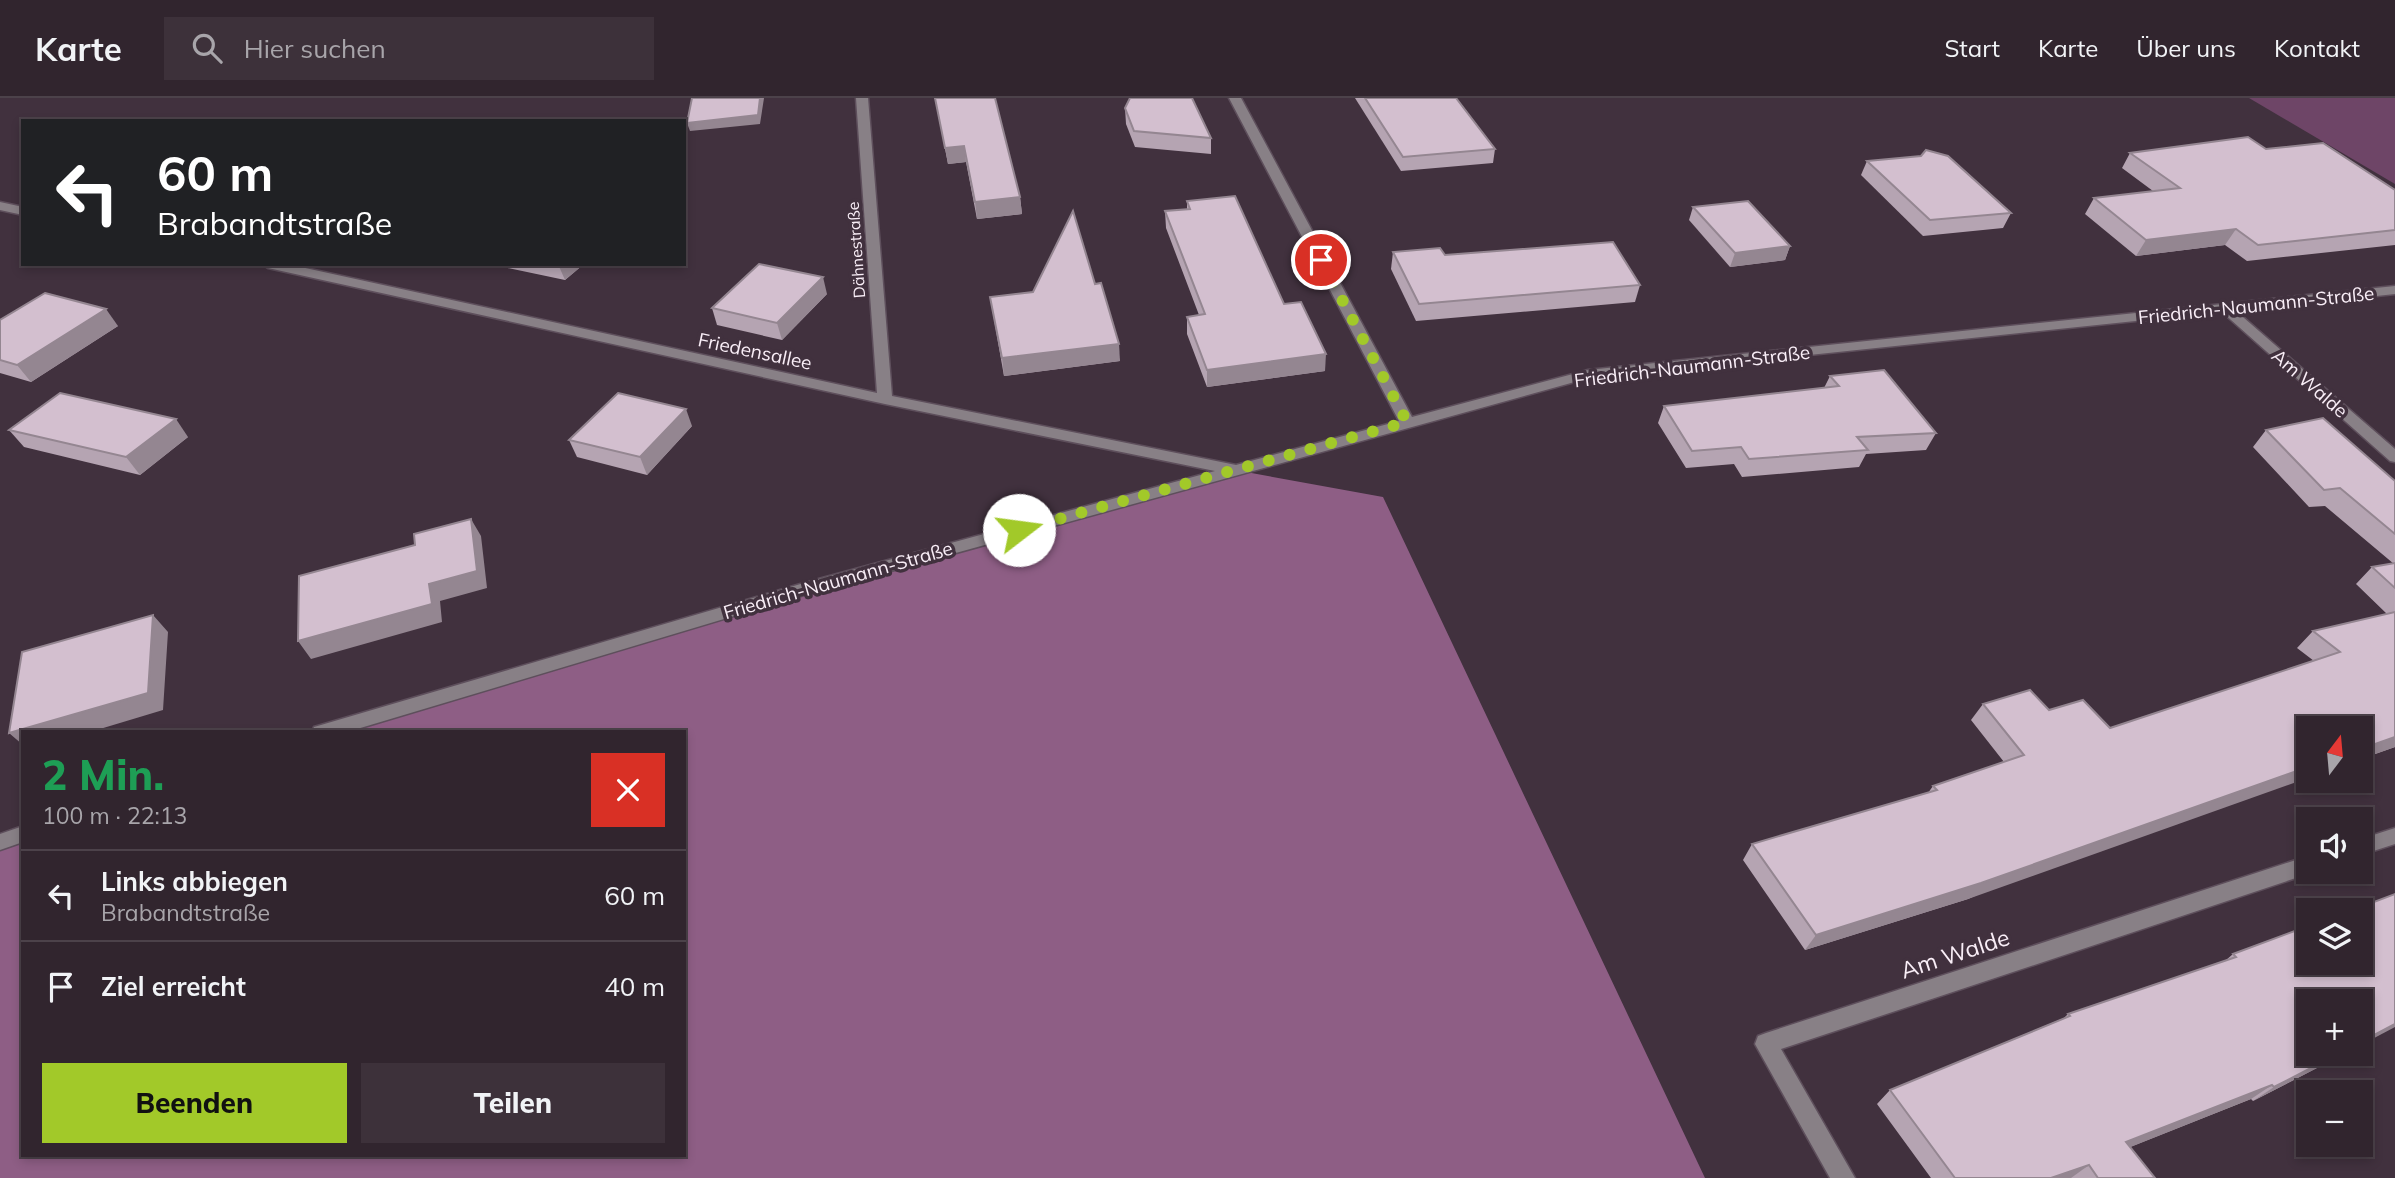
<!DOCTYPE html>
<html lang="de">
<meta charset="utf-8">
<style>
:root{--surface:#31252e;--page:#3d313a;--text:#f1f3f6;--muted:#a8a5aa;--line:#4c424a;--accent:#a2c929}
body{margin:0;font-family:Mulish,sans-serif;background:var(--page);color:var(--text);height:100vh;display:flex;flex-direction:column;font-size:26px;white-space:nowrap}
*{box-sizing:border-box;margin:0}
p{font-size:23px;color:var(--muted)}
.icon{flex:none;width:38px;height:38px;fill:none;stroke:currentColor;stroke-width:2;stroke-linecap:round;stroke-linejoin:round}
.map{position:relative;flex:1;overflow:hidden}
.drawer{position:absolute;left:21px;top:632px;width:665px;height:427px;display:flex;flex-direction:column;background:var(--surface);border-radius:0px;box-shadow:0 4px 10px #0003,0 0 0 2px var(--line)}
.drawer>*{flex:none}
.banner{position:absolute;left:21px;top:21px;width:665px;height:147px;border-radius:0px;box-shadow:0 4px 10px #0003,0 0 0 2px var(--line);background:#202124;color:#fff;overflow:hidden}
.needle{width:46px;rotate:16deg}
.controls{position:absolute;left:2296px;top:618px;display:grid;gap:14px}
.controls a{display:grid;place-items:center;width:77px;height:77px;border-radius:0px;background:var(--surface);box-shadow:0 4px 10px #0003,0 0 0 2px var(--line);font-size:35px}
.pin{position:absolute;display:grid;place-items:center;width:60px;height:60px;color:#fff;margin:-30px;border:4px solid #fff;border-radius:50%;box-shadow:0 2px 7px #0007}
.me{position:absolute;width:77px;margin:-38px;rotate:75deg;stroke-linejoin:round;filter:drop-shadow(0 0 5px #0008)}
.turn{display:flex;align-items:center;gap:24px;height:147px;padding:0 21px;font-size:32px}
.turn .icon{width:91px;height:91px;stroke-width:2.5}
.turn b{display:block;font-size:49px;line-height:60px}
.round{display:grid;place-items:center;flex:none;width:74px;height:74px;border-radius:0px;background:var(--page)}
.head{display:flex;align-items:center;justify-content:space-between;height:119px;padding:0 21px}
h1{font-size:42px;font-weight:800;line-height:52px;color:#1e9e55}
.primary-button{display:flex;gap:14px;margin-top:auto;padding:14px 21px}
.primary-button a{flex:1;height:80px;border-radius:0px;background:var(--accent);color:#111;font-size:28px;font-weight:800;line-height:80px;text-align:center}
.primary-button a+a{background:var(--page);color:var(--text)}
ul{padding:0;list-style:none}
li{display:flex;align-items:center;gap:21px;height:91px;padding:0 21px;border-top:2px solid var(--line)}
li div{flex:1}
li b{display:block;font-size:26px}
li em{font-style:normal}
header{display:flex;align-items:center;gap:42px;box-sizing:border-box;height:98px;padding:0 35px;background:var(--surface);border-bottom:2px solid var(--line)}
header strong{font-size:33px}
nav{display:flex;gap:38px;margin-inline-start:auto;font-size:24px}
.search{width:490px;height:63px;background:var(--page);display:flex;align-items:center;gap:18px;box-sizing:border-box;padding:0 24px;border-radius:0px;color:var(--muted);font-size:26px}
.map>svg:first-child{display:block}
</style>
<header>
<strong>Karte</strong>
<div class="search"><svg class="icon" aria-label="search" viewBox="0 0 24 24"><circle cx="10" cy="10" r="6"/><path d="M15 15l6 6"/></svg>Hier suchen</div>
<nav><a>Start</a><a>Karte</a><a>Über uns</a><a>Kontakt</a></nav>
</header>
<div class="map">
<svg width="2395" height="1080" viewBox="0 0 2395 1080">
<rect width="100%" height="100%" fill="#41313e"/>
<path fill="#6e4567" d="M2249 0H2395V86Z"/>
<path fill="#8e5e85" d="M1235 372 1383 399 1705 1080H0V744L23 736V1057H684V634L321 633Z"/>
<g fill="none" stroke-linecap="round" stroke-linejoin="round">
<defs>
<g id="minor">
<path d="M856 0H868L892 298 1236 367 1399 323 1229 0H1241L1412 319 1588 272 2395 188V196L2236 213 2395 351V364L2390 363 2222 214 1589 280 804 497 347 634H312L314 629 321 627 804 485 1215 373 885 306 268 170 262 166H287L877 295Z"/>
<path d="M0 104 23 109V117L0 112Z"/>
<path d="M23 728V744L0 752V736Z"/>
<path d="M2395 730V746L2361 757V741Z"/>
<path d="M2308 758V774H2314L1781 951 1855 1080H1830L1755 946 1758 938 1766 935Z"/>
</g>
</defs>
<use href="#minor" stroke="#5e4f5c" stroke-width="3"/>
<use href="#minor" fill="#888086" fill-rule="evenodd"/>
</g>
<g fill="#b5a4b2">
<path d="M935 0H995L1020 99 1022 116 977 121 966 64 948 66Z"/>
<path d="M1355 0H1456L1495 51 1493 65 1401 73Z"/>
<path d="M1125 10 1211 40V56L1135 49 1126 26Z"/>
<path d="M2266 51 2395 92V147L2247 163 2225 147 2136 158 2085 116 2094 100 2153 93 2122 70 2130 55Z"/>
<path d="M1867 63 2011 115 2003 130 1923 138 1861 77Z"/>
<path d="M1187 103 1284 206 1325 273 1207 289 1187 236V219L1199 217 1166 130 1165 113 1187 111Z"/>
<path d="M1693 109 1790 148 1785 162 1730 169 1689 122Z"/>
<path d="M1393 154 1445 157 1640 187 1635 204 1416 223 1391 171Z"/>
<path d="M498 166H584L565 182 498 168Z"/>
<path d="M1095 186 1120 263 1004 278 990 199Z"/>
<path d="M827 196 782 242 717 227 712 210Z"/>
<path d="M0 222 118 228 31 284 0 275Z"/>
<path d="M1830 278 1936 335 1926 352 1866 356 1859 369 1742 379 1734 366 1686 370 1658 325 1664 308 1824 290Z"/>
<path d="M692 328 647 377 577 359 569 342Z"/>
<path d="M9 332 188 339 140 377 24 349Z"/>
<path d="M2266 332 2395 383V649L2361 661V630L1968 801 1805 852 1743 762 1752 746 1928 695 1933 688 2004 664 1971 622 1983 606 2049 612 2110 630 2314 563 2297 550 2313 533 2387 516 2356 486 2372 469 2394 466 2325 408 2309 409 2253 349Z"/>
<path d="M2233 856 2344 956 2253 1003 2251 1001 2130 1049 2155 1080H1931L1877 1006 1890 992 2064 920 2068 916 2225 863Z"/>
</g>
<g fill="#948691">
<path d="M760 0H764L760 26 690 33 687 25Z"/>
<path d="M964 48 966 64 948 66 945 50Z"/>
<path d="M1020 99 1022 116 977 121 975 104Z"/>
<path d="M2236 131 2225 147 2136 158 2146 142Z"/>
<path d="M1790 148 1785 162 1730 169 1735 155Z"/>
<path d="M558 166H584L565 182Z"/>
<path d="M823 179 827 196 782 242 777 225Z"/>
<path d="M106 211 118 228 31 284 17 267Z"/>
<path d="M1119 246 1120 263 1004 278 1002 260Z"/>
<path d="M1326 256 1325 273 1207 289V272Z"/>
<path d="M686 311 692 328 647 377 640 359Z"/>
<path d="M176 321 188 339 140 377 126 359Z"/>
<path d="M471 421 481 438 487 490 440 503 442 524 311 561 298 543 429 486Z"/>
<path d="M153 517 168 534 163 612 90 634H23V647L9 635Z"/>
<path d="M2395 639V649L2361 661V651Z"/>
<path d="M2308 669V680L1968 801 1805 852 1816 837Z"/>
<path d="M2395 926V929L2361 947V944Z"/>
<path d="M2338 956H2344L2253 1003 2274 989Z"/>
<path d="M2272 987 2251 1001 2108 1058 2126 1044Z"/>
<path d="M2089 1067 2071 1080H2051Z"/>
</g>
<g fill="#d3bfcf" stroke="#948691" stroke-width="2">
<path d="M692 0H760L758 17 687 25Z"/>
<path d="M935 0H995L1020 99 975 104 964 48 945 50Z"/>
<path d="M1130 0H1192L1211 40 1134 33 1125 10Z"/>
<path d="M1365 0H1456L1495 51 1403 59Z"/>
<path d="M2248 39 2266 51 2323 45 2395 92V132L2258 147 2236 131 2146 142 2094 100 2180 90 2130 55Z"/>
<path d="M1926 52 1948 58 2011 115 1930 122 1867 63 1921 58Z"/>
<path d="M1235 98 1284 206 1301 204 1326 256 1207 272 1187 219 1205 216 1165 113 1190 111 1187 103Z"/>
<path d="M1748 103 1790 148 1735 155 1693 109Z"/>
<path d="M1073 113 1095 186 1101 185 1119 246 1002 260 990 199 1033 194Z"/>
<path d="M1613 144 1640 187 1419 206 1393 154 1440 150 1445 157Z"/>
<path d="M759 166 823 179 777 225 712 210Z"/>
<path d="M45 195 106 211 17 267 0 262V222Z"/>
<path d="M1884 272 1936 335 1857 339 1868 352 1749 361 1741 349 1692 353 1664 308 1839 288 1830 278Z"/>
<path d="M60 295 176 321 126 359 9 332Z"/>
<path d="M618 295 686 311 640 359 569 342Z"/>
<path d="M2323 320 2395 383V436L2340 390 2324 392 2266 332Z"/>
<path d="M471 421 477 473 429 486 432 506 298 543 299 478 415 447 414 436Z"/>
<path d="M2395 465V490L2372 469Z"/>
<path d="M2395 514V639L2361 651V630H2308V669L1981 785 1816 837 1752 746 1937 692 1933 688 2024 657 1983 606 2030 592 2049 612 2083 602 2110 630 2340 554 2313 533Z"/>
<path d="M153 517 148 595 9 635 22 554Z"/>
<path d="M2395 796V926L2361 944V903H2308V956H2338L2274 989 2272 987 2126 1044 2155 1080H2098L2089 1067 2051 1080H1955L1890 992 2070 918 2068 916 2236 859 2233 856 2308 828V864H2361V812H2353Z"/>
</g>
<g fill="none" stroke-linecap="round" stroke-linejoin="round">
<path stroke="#a2c929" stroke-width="12" stroke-dasharray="0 21.6" d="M1019 432 1407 324 1321 162"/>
</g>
<g text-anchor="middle" stroke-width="7" stroke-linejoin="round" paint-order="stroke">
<g font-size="16" fill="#f9eef7" stroke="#41313e">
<text transform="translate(856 152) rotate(-94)" y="6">Dähnestraße</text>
</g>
<g font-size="19" fill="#f9eef7" stroke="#41313e">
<text transform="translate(2256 207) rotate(-6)" y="7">Friedrich-Naumann-Straße</text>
<text transform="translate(755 253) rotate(12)" y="7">Friedensallee</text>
<text transform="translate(1692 268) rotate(-7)" y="7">Friedrich-Naumann-Straße</text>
<text transform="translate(2310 285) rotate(41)" y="7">Am Walde</text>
<text transform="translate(838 482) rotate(-16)" y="7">Friedrich-Naumann-Straße</text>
</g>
<g font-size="23" fill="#f9eef7" stroke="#41313e">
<text transform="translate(1955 856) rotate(-18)" y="8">Am Walde</text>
</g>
</g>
</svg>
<div class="controls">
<a><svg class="needle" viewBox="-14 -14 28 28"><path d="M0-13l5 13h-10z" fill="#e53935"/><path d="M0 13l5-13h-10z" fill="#a8a5aa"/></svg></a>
<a><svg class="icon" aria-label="sound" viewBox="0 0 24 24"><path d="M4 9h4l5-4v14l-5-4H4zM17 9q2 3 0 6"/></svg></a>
<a><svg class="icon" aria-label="layers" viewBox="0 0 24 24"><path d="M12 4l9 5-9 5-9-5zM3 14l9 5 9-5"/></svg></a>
<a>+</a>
<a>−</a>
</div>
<div class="pin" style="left:1321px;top:162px;background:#d93025"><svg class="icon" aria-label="arrive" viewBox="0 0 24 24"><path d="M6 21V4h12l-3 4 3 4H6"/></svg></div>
<svg class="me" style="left:1019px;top:432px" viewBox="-20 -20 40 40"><circle r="19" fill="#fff"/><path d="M0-13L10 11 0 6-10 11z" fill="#a2c929"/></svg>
<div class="banner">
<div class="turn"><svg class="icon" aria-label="left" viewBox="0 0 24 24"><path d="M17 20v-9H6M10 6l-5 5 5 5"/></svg><div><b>60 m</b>Brabandtstraße</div></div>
</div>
<section class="drawer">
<div class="head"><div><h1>2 Min.</h1><p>100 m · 22:13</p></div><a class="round" style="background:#d93025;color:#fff"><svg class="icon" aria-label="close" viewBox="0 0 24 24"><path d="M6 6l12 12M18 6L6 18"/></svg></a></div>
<ul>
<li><svg class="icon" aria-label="left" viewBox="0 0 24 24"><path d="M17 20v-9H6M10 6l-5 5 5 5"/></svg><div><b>Links abbiegen</b><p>Brabandtstraße</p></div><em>60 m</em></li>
<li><svg class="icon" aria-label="arrive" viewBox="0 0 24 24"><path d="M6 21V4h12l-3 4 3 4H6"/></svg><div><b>Ziel erreicht</b></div><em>40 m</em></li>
</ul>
<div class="primary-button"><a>Beenden</a><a>Teilen</a></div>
</section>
</div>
